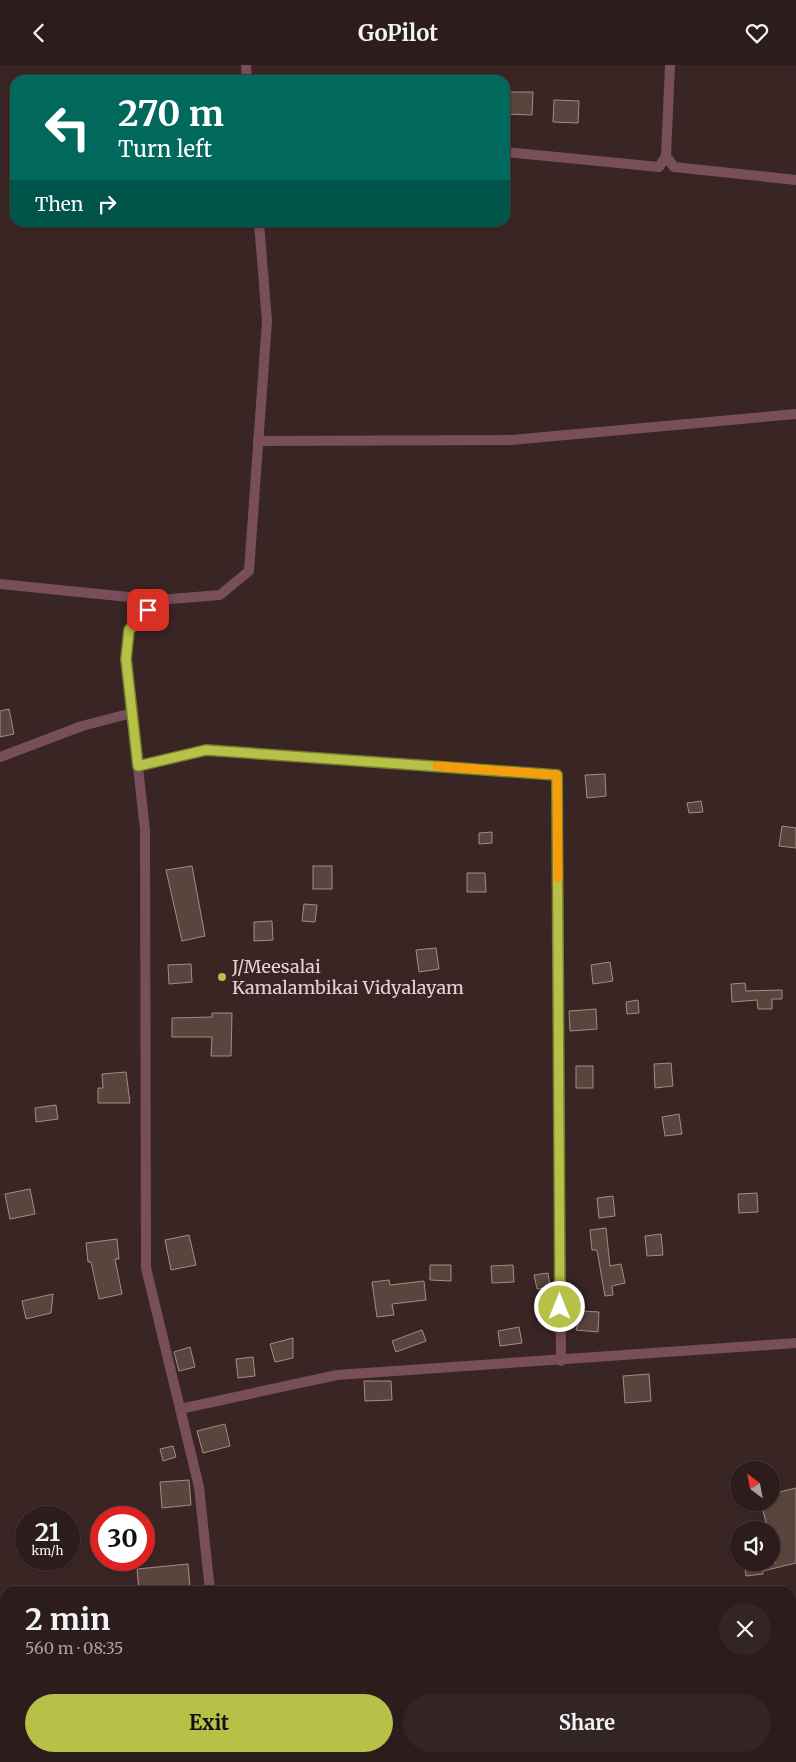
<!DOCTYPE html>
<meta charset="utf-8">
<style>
:root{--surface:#2c1c1c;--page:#342525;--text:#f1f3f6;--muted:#a6a1a3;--line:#483a3b;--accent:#b7c148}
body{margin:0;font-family:Merriweather,serif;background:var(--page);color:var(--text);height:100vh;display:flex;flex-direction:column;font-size:19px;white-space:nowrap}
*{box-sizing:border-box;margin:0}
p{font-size:16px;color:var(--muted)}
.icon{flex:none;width:28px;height:28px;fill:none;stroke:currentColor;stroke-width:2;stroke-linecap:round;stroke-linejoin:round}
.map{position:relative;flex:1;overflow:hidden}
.sheet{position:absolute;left:0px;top:1521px;width:796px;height:176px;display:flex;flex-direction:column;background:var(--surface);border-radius:15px 15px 0 0;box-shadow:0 1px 4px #0004,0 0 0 1px var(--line)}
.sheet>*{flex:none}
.hud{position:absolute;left:10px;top:10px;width:500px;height:152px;border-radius:15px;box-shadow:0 1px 4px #0004,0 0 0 1px var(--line);background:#00695c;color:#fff;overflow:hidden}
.needle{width:32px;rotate:328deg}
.tools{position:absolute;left:730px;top:1396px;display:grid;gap:10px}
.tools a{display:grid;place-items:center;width:50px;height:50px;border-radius:50%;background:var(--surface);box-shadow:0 1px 4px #0004,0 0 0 1px var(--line);font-size:25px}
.speed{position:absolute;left:15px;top:1441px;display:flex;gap:10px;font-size:25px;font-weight:700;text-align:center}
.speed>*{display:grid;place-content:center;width:65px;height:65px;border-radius:50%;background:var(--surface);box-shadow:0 1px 4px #0004,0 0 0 1px var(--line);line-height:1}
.speed small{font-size:12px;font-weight:400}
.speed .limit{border:8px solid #d22;background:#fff;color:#111}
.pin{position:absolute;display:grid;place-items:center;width:42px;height:42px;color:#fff;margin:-21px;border-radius:10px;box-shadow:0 2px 8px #0006}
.me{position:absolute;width:55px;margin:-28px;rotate:0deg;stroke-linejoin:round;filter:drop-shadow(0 0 4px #0008)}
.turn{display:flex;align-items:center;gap:18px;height:105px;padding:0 25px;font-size:22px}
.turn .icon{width:65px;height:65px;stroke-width:2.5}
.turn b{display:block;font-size:35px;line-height:42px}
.then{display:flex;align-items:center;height:48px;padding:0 25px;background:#0003;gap:10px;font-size:19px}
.round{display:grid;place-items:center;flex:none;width:52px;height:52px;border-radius:26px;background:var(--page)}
.head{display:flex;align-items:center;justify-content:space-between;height:85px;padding:0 25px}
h1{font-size:30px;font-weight:700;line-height:38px}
.primary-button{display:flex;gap:10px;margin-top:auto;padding:10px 25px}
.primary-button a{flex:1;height:58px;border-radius:30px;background:var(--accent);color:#111;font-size:20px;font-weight:700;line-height:58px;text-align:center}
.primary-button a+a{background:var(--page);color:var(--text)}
header{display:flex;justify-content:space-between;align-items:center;height:65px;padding:0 25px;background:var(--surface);font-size:22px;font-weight:700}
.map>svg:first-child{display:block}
</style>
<header><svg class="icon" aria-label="back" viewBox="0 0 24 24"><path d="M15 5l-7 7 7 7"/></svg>GoPilot<svg class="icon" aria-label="heart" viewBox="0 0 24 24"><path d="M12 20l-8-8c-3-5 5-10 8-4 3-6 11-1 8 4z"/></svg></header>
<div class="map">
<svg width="796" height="1697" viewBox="0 0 796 1697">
<rect width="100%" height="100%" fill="#3a2525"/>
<g fill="#5a453e" stroke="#a48c84">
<path d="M505 27H533L532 50 505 49Z"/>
<path d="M554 35 579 36 578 58 553 57Z"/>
<path d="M9 644 14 669 0 672V646Z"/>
<path d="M605 709 606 731 587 733 585 710Z"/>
<path d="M701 736 703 747 689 748 687 738Z"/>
<path d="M782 761 796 763V783L779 781Z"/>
<path d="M492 767V778L479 779V768Z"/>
<path d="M192 801 205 871 182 876 166 805Z"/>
<rect x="313" y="801" width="19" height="23"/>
<path d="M467 808H485L486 827H467Z"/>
<path d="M304 839 317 840 315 857 302 856Z"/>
<path d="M272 856 273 875 254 876V857Z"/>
<path d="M436 883 439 904 419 907 416 885Z"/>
<path d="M610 897 613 916 593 919 591 900Z"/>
<path d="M191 899 192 917 169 919 168 900Z"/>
<path d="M745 918 746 926 782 925V934H772V944H758L757 935 732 937 731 919Z"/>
<path d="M638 935 639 948 627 949 626 937Z"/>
<path d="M596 944 597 964 570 966 569 946Z"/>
<path d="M212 948H232L231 991H211L212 972H172V953L212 952Z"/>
<path d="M671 998 673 1021 655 1023 654 999Z"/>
<rect x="576" y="1001" width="17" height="22"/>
<path d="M126 1007 130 1038H98V1023H103L102 1009Z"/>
<path d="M56 1040 58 1054 36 1057 35 1043Z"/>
<path d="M679 1049 682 1069 665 1071 662 1052Z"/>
<path d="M30 1124 35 1149 10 1154 5 1129Z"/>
<path d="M757 1128 758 1147 739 1148 738 1129Z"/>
<path d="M613 1131 615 1151 599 1153 597 1133Z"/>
<path d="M606 1163 610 1201 621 1199 625 1218 612 1221 613 1230 605 1231 597 1185H592L590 1165Z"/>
<path d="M661 1169 663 1190 647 1191 645 1171Z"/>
<path d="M189 1170 196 1200 171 1205 165 1175Z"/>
<path d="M117 1174 119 1194H115L122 1229 99 1234 91 1197H88L86 1178Z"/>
<path d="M430 1200H451V1216L430 1215Z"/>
<path d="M513 1200 514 1217 492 1218 491 1201Z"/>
<path d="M548 1208 550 1222 537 1224 534 1210Z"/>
<path d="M389 1215 390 1220 424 1216 426 1235 392 1239 394 1250 377 1252 372 1217Z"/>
<path d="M53 1229 51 1248 26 1254 22 1236Z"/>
<path d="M582 1246 599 1247 598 1267 576 1265Z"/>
<path d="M519 1262 522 1278 500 1281 498 1266Z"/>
<path d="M422 1265 426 1276 396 1287 392 1276Z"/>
<path d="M293 1273V1293L275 1297 270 1279Z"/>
<path d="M190 1282 195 1302 179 1306 174 1287Z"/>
<path d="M253 1292 255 1311 238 1313 236 1294Z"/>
<path d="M649 1309 651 1336 625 1338 623 1311Z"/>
<path d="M364 1316H391L392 1335 365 1336Z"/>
<path d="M225 1359 230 1381 203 1388 197 1366Z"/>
<path d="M173 1381 176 1392 163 1396 160 1384Z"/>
<path d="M189 1415 191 1440 162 1443 160 1417Z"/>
<path d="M796 1423V1498L763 1506V1509L746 1511 744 1498H776L771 1478V1465H768L762 1442 771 1440V1429Z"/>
<path d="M188 1499 190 1523 139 1526 137 1504Z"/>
</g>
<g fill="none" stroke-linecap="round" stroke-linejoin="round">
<g stroke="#774e59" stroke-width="10">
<path d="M246 0 247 15"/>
<path d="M670 0 666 91 674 102 796 115"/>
<path d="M505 87 659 102 666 91"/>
<path d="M258 376 511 375 796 349"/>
<path d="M0 519 158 535"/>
<path d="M0 692 82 661 132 648"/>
<path d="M138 701 206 685 557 710 561 1296"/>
<path d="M180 1344 337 1310 796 1278"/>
<path d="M210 1526 199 1422 146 1203 145 765 126 594 129 565 158 535 220 530 249 506 267 256 259 158"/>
<path d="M0 1684H5"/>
<path d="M169 1692V1697"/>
</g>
</g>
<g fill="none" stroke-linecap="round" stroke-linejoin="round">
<defs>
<path id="route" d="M148 545 129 565 126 594 138 701 206 685 557 710 560 1242"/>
</defs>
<use href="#route" stroke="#777d2f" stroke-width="12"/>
<use href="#route" stroke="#b7c148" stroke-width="9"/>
<path stroke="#f59e0b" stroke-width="9" d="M437 701 557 710 558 813"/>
</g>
<circle fill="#b7c148" stroke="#3a2525" stroke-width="2" cx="222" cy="912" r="5"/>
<g text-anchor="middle" stroke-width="4" stroke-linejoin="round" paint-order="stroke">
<g font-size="18" fill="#e3d5d4" stroke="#3a2525" text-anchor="start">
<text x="232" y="908">J/Meesalai<tspan x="232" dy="21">Kamalambikai Vidyalayam</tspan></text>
</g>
</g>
</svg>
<div class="tools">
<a><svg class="needle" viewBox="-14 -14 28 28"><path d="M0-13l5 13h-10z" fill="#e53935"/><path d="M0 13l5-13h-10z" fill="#a6a1a3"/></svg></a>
<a><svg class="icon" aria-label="sound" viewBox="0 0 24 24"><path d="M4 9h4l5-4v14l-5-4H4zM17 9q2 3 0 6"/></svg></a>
</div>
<div class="speed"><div>21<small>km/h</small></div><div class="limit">30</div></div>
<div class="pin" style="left:148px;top:545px;background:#d93025"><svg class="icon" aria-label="arrive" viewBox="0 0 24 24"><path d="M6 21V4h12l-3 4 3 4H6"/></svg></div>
<svg class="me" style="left:560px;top:1242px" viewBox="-20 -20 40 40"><circle r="17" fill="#b7c148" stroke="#fff" stroke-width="3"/><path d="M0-11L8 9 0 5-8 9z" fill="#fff"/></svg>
<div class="hud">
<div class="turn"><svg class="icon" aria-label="left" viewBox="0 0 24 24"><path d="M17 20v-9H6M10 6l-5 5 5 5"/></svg><div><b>270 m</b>Turn left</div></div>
<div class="then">Then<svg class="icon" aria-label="right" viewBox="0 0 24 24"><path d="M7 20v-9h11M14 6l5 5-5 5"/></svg></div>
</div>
<section class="sheet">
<div class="head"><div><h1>2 min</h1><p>560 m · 08:35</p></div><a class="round"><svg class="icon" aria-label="close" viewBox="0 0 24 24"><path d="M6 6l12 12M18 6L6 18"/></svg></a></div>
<div class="primary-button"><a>Exit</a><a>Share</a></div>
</section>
</div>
